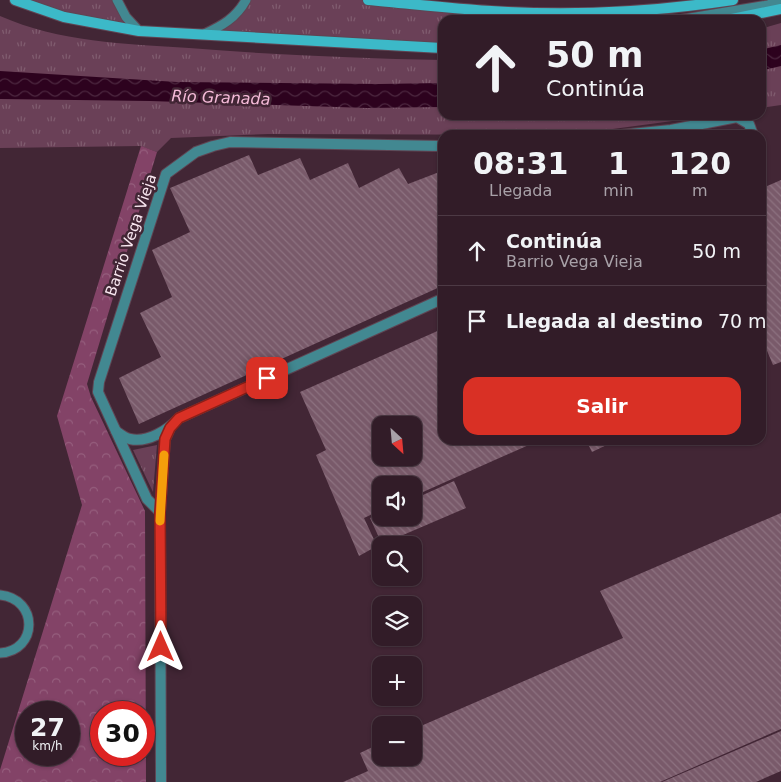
<!DOCTYPE html>
<html lang="es">
<meta charset="utf-8">
<style>
:root{--surface:#321c28;--page:#3d2934;--text:#f1f3f6;--muted:#a8a1a8;--line:#4d3a45;--accent:#d93025}
body{margin:0;font-family:"DejaVu Sans",sans-serif;background:var(--page);color:var(--text);height:100vh;display:flex;flex-direction:column;font-size:19px;white-space:nowrap}
*{box-sizing:border-box;margin:0}
p{font-size:16px;color:var(--muted)}
.icon{flex:none;width:28px;height:28px;fill:none;stroke:currentColor;stroke-width:2;stroke-linecap:round;stroke-linejoin:round}
.map{position:relative;flex:1;overflow:hidden}
.drawer{position:absolute;left:438px;top:130px;width:328px;height:315px;display:flex;flex-direction:column;background:var(--surface);border-radius:15px;box-shadow:0 1px 4px #0004,0 0 0 1px var(--line)}
.drawer>*{flex:none}
.top-card{position:absolute;left:438px;top:15px;width:328px;height:105px;border-radius:15px;box-shadow:0 1px 4px #0004,0 0 0 1px var(--line);background:#321c28;color:var(--text);overflow:hidden}
.needle{width:32px;rotate:154deg}
.fabs{position:absolute;left:372px;top:416px;display:grid;gap:10px}
.fabs a{display:grid;place-items:center;width:50px;height:50px;border-radius:10px;background:var(--surface);box-shadow:0 1px 4px #0004,0 0 0 1px var(--line);font-size:25px}
.speed{position:absolute;left:15px;top:701px;display:flex;gap:10px;font-size:25px;font-weight:700;text-align:center}
.speed>*{display:grid;place-content:center;width:65px;height:65px;border-radius:50%;background:var(--surface);box-shadow:0 1px 4px #0004,0 0 0 1px var(--line);line-height:1}
.speed small{font-size:12px;font-weight:400}
.speed .limit{border:8px solid #d22;background:#fff;color:#111}
.pin{position:absolute;display:grid;place-items:center;width:42px;height:42px;color:#fff;margin:-21px;border-radius:10px;box-shadow:0 2px 8px #0006}
.me{position:absolute;width:55px;margin:-28px;rotate:0deg;stroke-linejoin:round;filter:drop-shadow(0 0 4px #0008)}
.turn{display:flex;align-items:center;gap:18px;height:105px;padding:0 25px;font-size:22px}
.turn .icon{width:65px;height:65px;stroke-width:2.5}
.turn b{display:block;font-size:35px;line-height:42px}
.eta{display:flex;justify-content:space-evenly;align-items:center;height:85px;text-align:center}
.eta b{font-size:30px;font-weight:600;line-height:35px}
.action{display:flex;gap:10px;margin-top:auto;padding:10px 25px}
.action a{flex:1;height:58px;border-radius:15px;background:var(--accent);color:#fff;font-size:20px;font-weight:600;line-height:58px;text-align:center}
ul{padding:0;list-style:none}
li{display:flex;align-items:center;gap:15px;height:70px;padding:0 25px;border-top:1px solid var(--line)}
li div{flex:1}
li b{display:block;font-size:19px}
li em{font-style:normal}
.map>svg:first-child{display:block}
</style>
<div class="map">
<svg width="781" height="782" viewBox="0 0 781 782">
<defs>
<pattern id="grass-tufts" width="24" height="20" patternUnits="userSpaceOnUse" patternTransform="scale(1.25)"><rect width="24" height="20" fill="#6a4057"/><path d="M3 7l-1-3M5 7V3M7 7l1-3M15 17l-1-3M17 17v-4M19 17l1-3" fill="none" stroke="#805c6f"/></pattern>
<pattern id="forest-crowns" width="20" height="18" patternUnits="userSpaceOnUse" patternTransform="scale(1.25)"><rect width="20" height="18" fill="#834367"/><path d="M2 6a3 3 0 1 1 6 0M12 15a3 3 0 1 1 6 0" fill="none" stroke="#955e7d"/></pattern>
<pattern id="water-waves" width="16" height="10" patternUnits="userSpaceOnUse" patternTransform="scale(1.25)"><rect width="16" height="10" fill="#2d021e"/><path d="M0 5q4-4 8 0t8 0" fill="none" stroke="#4c273f"/></pattern>
<pattern id="building-back-hatch" width="6" height="6" patternUnits="userSpaceOnUse" patternTransform="scale(1.25)"><rect width="6" height="6" fill="#795a6a"/><path d="M-1 5l2 2M0 0l6 6M5-1l2 2" fill="none" stroke="#8d7280"/></pattern>
</defs>
<rect width="100%" height="100%" fill="#422635"/>
<g fill="url(#grass-tufts)">
<path d="M15 0H117L139 31Z"/>
<path d="M246 0H368L508 12 680 14 648 20H442V48L204 34 216 28Z"/>
<path d="M0 16C59 42 125 44 189 48 274 55 358 58 442 60V115H717L568 135 268 134 171 138 157 152 140 146 0 148Z"/>
<path d="M781 23V105L760 108V29Z"/>
<path d="M157 445 153 492 133 450Z"/>
</g>
<path fill="url(#forest-crowns)" fill-rule="evenodd" d="M141 146 157 152 87 384 91 397 145 511 146 782H0V770L82 505 57 416ZM26 712H69V755H26ZM101 712H144V755H101Z"/>
<g fill="url(#water-waves)">
<path d="M781 45V66L760 71V50Z"/>
<path d="M0 71 177 82 379 84 442 83V107L367 108 150 101 0 99Z"/>
</g>
<g fill="url(#building-back-hatch)" fill-rule="evenodd">
<path d="M249 155 258 175 300 158 310 180 348 163 359 188 399 168 408 184 442 171V286L139 424 119 378 161 357 140 313 172 297 152 250 190 232 170 188Z"/>
<path d="M781 180V362L773 365 763 341 760 343V189Z"/>
<path d="M442 329V440H540L414 496V485H381V510L364 518 377 546 359 556 316 455 326 450 300 392ZM381 425H414V458H381Z"/>
<path d="M586 440H617L592 452Z"/>
<path d="M454 481 466 508 382 544 370 518 381 513V518H414V499Z"/>
<path d="M781 513V729L660 782H343L368 771 360 753 381 743V758H414V729L623 638 600 591Z"/>
<path d="M781 731V771L756 782H662Z"/>
</g>
<g fill="none" stroke-linecap="round" stroke-linejoin="round">
<defs>
<g id="lane">
<path d="M117 0 126 17 139 31"/>
<path d="M678 20 768 5 781 0"/>
<path d="M204 34C222 26 236 18 246 0"/>
<path d="M0 595C39 599 38 651 0 653"/>
</g>
<g id="street">
<path d="M621 135 671 130 737 117 749 124 753 135"/>
<path d="M116 431C120 434 125 438 130 439 148 443 168 430 179 418L442 299"/>
<path d="M160 512 147 499 98 392 99 382 166 174 196 152 213 146 230 142 442 146"/>
<path d="M161 782 160 512 165 439 170 428"/>
</g>
<g id="secondary">
<path d="M15 0 64 17 139 31 442 48"/>
<path d="M368 0C414 4 461 10 508 12 583 16 659 11 733 0"/>
<path d="M727 20 781 9"/>
</g>
</defs>
<use href="#lane" stroke="#5f4553" stroke-width="11"/>
<use href="#street" stroke="#5f4553" stroke-width="12"/>
<use href="#secondary" stroke="#5f4553" stroke-width="12"/>
<use href="#lane" stroke="#428891" stroke-width="9"/>
<use href="#street" stroke="#428891" stroke-width="10"/>
<use href="#secondary" stroke="#3cb9c8" stroke-width="10"/>
</g>
<g fill="none" stroke-linecap="round" stroke-linejoin="round">
<defs>
<path id="route" d="M161 647 160 512 165 439 170 428 179 418 267 378"/>
</defs>
<use href="#route" stroke="#8d1f18" stroke-width="12"/>
<use href="#route" stroke="#d93025" stroke-width="9"/>
<path stroke="#f59e0b" stroke-width="9" d="M160 521 164 455"/>
</g>
<g text-anchor="middle" stroke-width="5" stroke-linejoin="round" paint-order="stroke">
<g font-size="15" fill="#f9e7f0" stroke="#422635">
<text transform="translate(131 235) rotate(-71)" y="5">Barrio Vega Vieja</text>
</g>
<g font-size="16" font-style="italic" fill="#f6bbd9" stroke="#422635">
<text transform="translate(221 97) rotate(2)" y="6">Río Granada</text>
</g>
</g>
</svg>
<div class="fabs">
<a><svg class="needle" viewBox="-14 -14 28 28"><path d="M0-13l5 13h-10z" fill="#e53935"/><path d="M0 13l5-13h-10z" fill="#a8a1a8"/></svg></a>
<a><svg class="icon" aria-label="sound" viewBox="0 0 24 24"><path d="M4 9h4l5-4v14l-5-4H4zM17 9q2 3 0 6"/></svg></a>
<a><svg class="icon" aria-label="search" viewBox="0 0 24 24"><circle cx="10" cy="10" r="6"/><path d="M15 15l6 6"/></svg></a>
<a><svg class="icon" aria-label="layers" viewBox="0 0 24 24"><path d="M12 4l9 5-9 5-9-5zM3 14l9 5 9-5"/></svg></a>
<a>+</a>
<a>−</a>
</div>
<div class="speed"><div>27<small>km/h</small></div><div class="limit">30</div></div>
<div class="pin" style="left:267px;top:378px;background:#d93025"><svg class="icon" aria-label="arrive" viewBox="0 0 24 24"><path d="M6 21V4h12l-3 4 3 4H6"/></svg></div>
<svg class="me" style="left:161px;top:647px" viewBox="-20 -20 40 40"><path d="M0-17L14 15 0 8-14 15z" fill="#d93025" stroke="#fff" stroke-width="4"/></svg>
<div class="top-card">
<div class="turn"><svg class="icon" aria-label="ahead" viewBox="0 0 24 24"><path d="M12 20V5M6 11l6-6 6 6"/></svg><div><b>50 m</b>Continúa</div></div>
</div>
<section class="drawer">
<div class="eta">
<div><b>08:31</b><p>Llegada</p></div>
<div><b>1</b><p>min</p></div>
<div><b>120</b><p>m</p></div>
</div>
<ul>
<li><svg class="icon" aria-label="ahead" viewBox="0 0 24 24"><path d="M12 20V5M6 11l6-6 6 6"/></svg><div><b>Continúa</b><p>Barrio Vega Vieja</p></div><em>50 m</em></li>
<li><svg class="icon" aria-label="arrive" viewBox="0 0 24 24"><path d="M6 21V4h12l-3 4 3 4H6"/></svg><div><b>Llegada al destino</b></div><em>70 m</em></li>
</ul>
<div class="action"><a>Salir</a></div>
</section>
</div>
